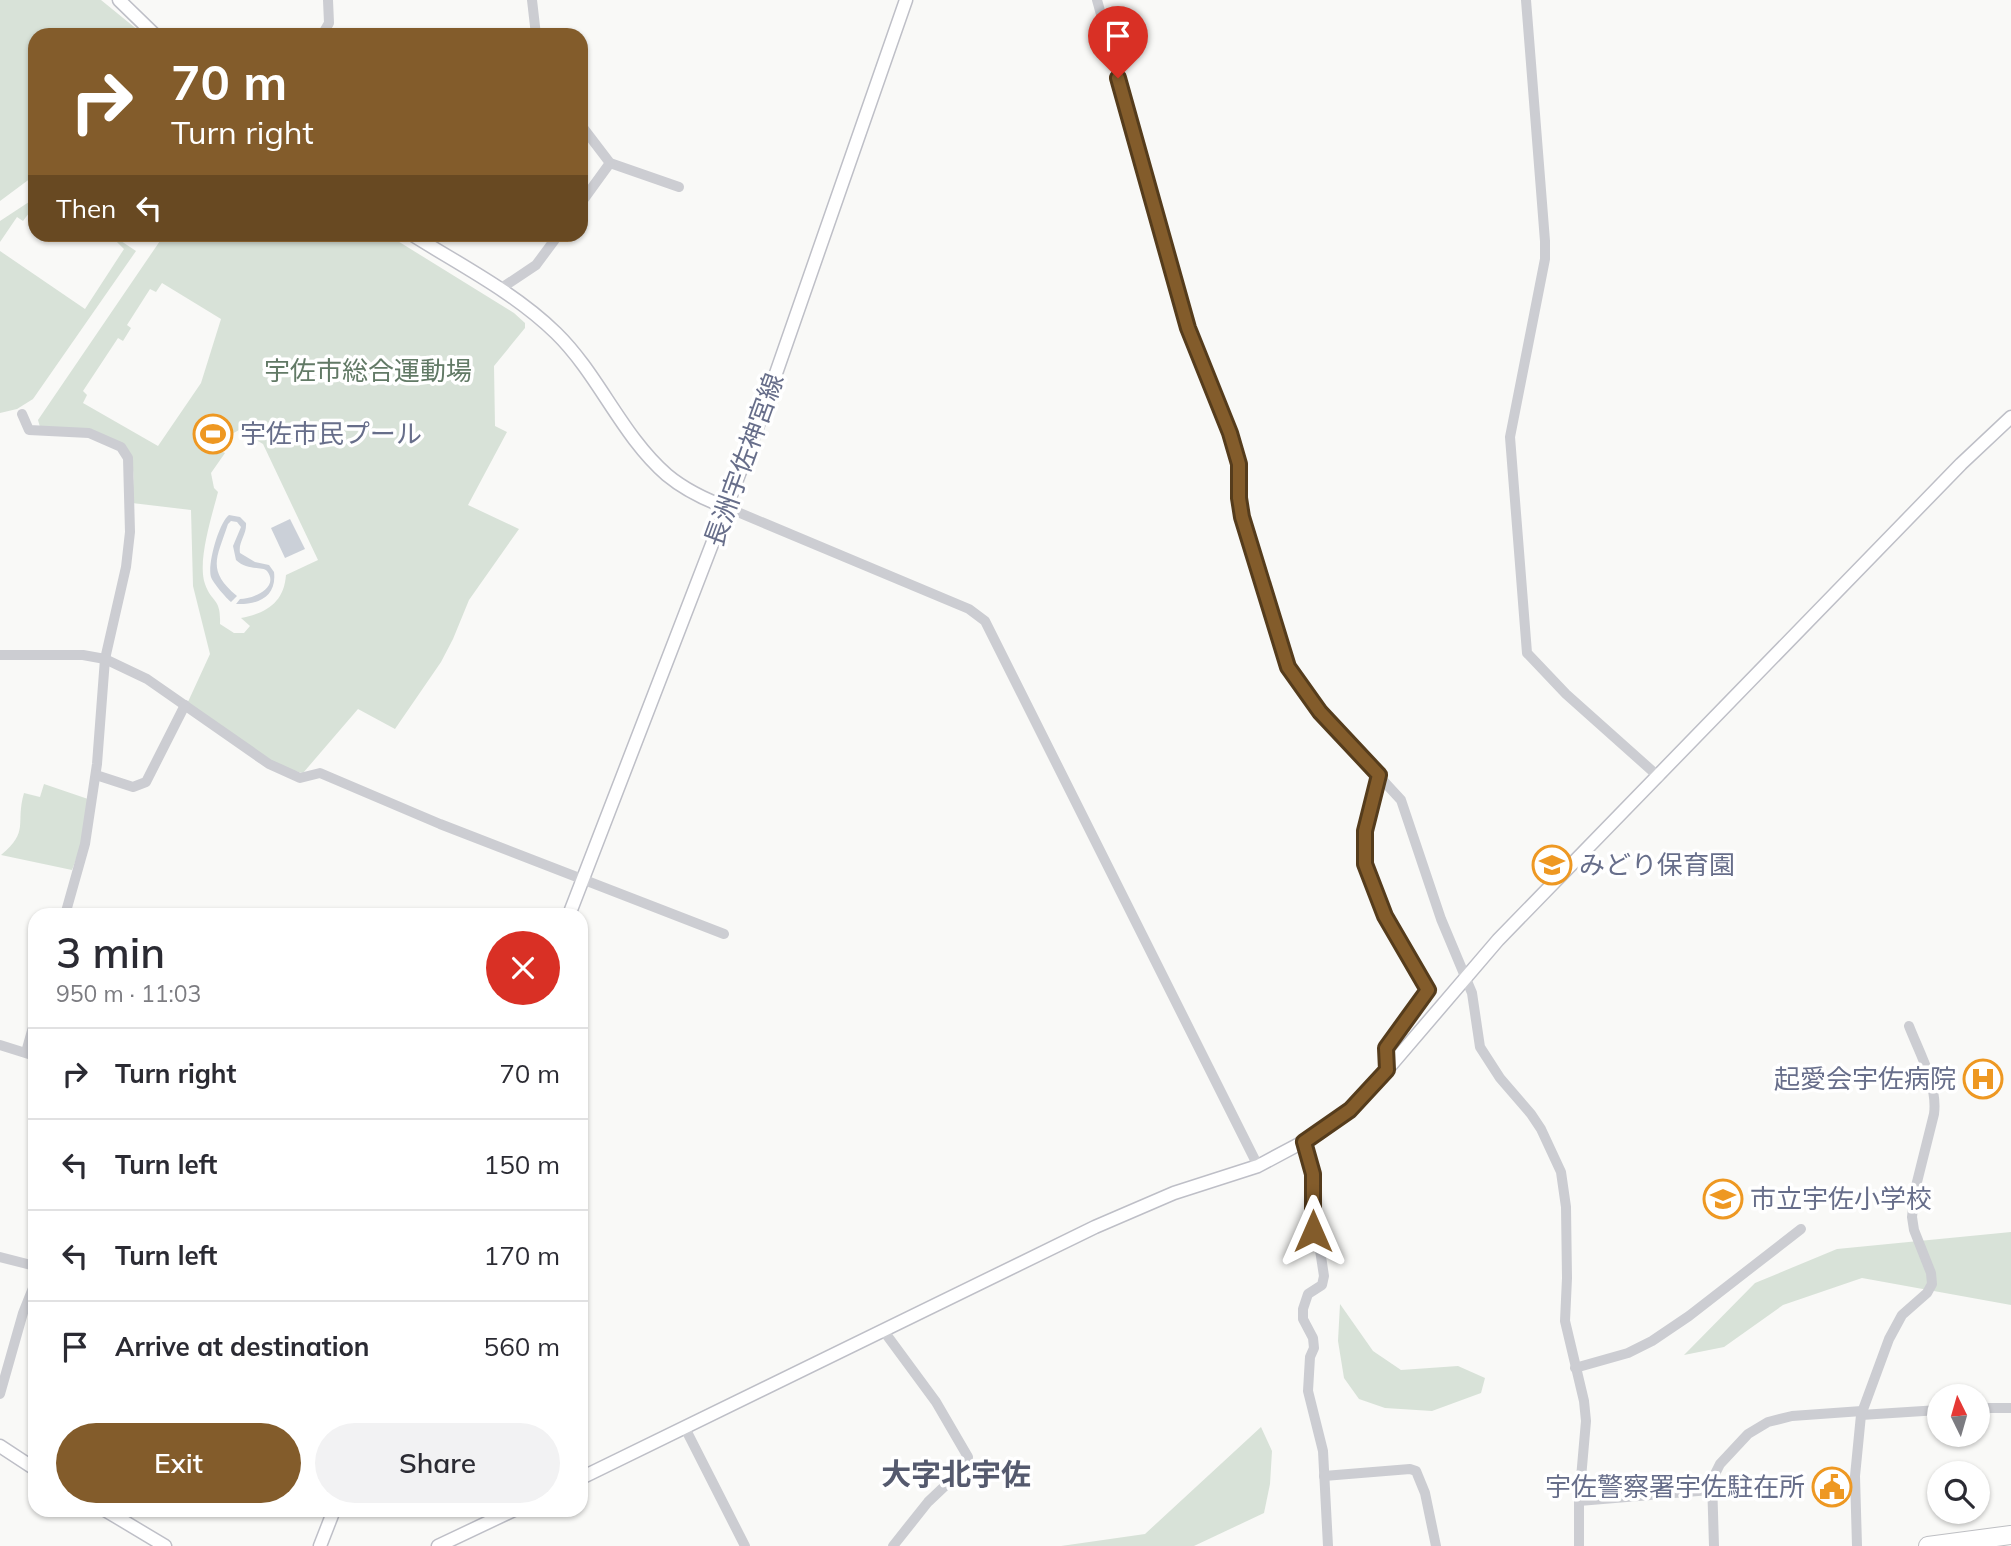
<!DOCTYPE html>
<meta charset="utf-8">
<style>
:root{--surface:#fff;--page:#f2f2f3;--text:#2b2b33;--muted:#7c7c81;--line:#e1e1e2;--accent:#835c2b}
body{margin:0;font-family:Mulish,"Noto Sans JP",sans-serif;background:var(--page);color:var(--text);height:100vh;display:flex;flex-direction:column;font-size:26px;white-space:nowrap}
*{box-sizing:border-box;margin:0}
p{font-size:23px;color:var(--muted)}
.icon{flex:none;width:38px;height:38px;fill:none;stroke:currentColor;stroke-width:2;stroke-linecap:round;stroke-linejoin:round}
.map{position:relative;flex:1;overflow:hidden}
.drawer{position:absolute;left:28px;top:908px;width:560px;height:609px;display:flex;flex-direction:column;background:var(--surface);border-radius:21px;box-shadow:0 2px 5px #0004}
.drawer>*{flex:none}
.hud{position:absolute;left:28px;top:28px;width:560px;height:214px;border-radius:21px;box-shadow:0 2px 5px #0004;background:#835c2b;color:#fff;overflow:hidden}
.needle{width:46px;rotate:355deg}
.tools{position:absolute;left:1927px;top:1384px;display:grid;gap:14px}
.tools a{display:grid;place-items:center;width:63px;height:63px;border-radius:50%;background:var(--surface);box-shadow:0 2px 5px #0004;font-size:35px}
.pin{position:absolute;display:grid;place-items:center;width:60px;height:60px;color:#fff;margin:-72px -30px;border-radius:50% 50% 50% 0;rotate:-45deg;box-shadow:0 0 7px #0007}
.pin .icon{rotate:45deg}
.me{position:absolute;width:77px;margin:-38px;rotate:0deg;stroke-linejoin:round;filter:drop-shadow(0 0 5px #0008)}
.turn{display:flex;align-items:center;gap:24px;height:147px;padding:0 28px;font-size:32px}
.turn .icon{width:91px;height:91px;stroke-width:2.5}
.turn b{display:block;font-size:49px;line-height:60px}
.then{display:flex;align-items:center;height:66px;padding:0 28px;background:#0003;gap:14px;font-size:26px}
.round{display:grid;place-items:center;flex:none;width:74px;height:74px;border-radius:37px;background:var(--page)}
.headline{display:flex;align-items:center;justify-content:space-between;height:119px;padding:0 28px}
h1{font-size:42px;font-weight:600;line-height:52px}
.action{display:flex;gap:14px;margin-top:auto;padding:14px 28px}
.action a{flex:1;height:80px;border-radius:42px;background:var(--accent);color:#fff;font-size:28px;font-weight:600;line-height:80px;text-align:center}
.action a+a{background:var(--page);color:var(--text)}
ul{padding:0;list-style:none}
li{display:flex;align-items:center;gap:21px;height:91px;padding:0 28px;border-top:2px solid var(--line)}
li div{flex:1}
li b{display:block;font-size:26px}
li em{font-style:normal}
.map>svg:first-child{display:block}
</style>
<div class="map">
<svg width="2011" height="1546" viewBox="0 0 2011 1546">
<rect width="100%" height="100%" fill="#f9f9f7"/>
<g fill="#d8e2d8" fill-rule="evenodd">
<path d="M0 0H101L144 35H35V175L0 201Z"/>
<path d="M35 198V205L23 221 17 217 0 242V221Z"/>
<path d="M98 235H112L136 251 33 399 17 409 0 413V251L85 309 124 249 114 239 108 241Z"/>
<path d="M164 235H388L514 313 525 323V328L494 366 495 426 507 432 468 505 519 529 469 600 453 639 441 662 395 729 358 709 303 773 280 768 187 704 210 654 193 586 191 510 132 503C133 482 138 460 121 444L40 427 38 420ZM162 283 221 319 201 383 158 446 83 403 87 395 83 391 118 338 123 341 131 328 127 325 150 289 156 292ZM239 430 263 444 318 560 286 575C284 602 267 613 241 618L250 626 244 633H234L220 624C221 597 212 604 205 584 197 561 212 516 218 492L214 488 211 473 225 453 219 450 230 435Z"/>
<path d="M44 784 88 799 81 846 72 870 1 855C30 831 15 824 24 793L40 797Z"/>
<path d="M2011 1232V1305L1862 1278 1783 1305 1724 1347 1684 1355 1755 1283 1837 1249Z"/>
<path d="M1340 1304 1373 1351 1401 1370 1458 1366 1485 1378 1481 1393 1432 1411 1385 1408 1359 1399 1344 1378 1338 1341Z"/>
<path d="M1261 1427 1272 1451 1270 1484 1264 1513 1194 1546H1061L1145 1534Z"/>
</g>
<g fill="#cbd0d8">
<path d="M229 515 240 517 246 523C247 535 238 542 240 553L255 562 269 565 274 572C277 597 258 605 236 604L240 599C252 599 280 588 267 571 263 566 247 571 236 560L233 546 241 527 237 522 231 521 228 524C217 558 206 570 237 596L231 602C227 599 213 583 211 577 207 565 219 522 229 515Z"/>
<path d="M290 519 305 549 285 558 271 528Z"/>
</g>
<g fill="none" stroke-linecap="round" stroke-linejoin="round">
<defs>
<g id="secondary">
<path d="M119 0 155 35"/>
<path d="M411 234C460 265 514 292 556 333 599 375 621 435 667 475 685 490 706 500 728 508"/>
<path d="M569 915 758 425 906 0"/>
<path d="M0 1446 35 1469"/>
<path d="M581 1478 1095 1227 1174 1193 1258 1166 1318 1134 1350 1110 1374 1085 1498 940 1961 464 2011 417"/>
<path d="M105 1510 165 1546"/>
<path d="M320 1546 334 1510"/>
<path d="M438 1546 514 1510"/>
</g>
<path id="highway" d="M1928 1546 2011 1535"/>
</defs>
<use href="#secondary" stroke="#bebfc7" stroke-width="15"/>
<use href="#highway" stroke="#bebfc3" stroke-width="20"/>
<g stroke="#cccdd2" stroke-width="10">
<path d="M532 0 536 35"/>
<path d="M1097 0 1188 328 1230 433 1239 464V498L1243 517 1288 667 1320 712 1401 800 1441 919 1472 993 1480 1047 1500 1078 1531 1114 1541 1129 1561 1172 1566 1207 1567 1278 1565 1321 1584 1401 1586 1421 1579 1501V1546"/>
<path d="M1526 0 1545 241V259L1510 437 1527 653 1566 694 1659 777"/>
<path d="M322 35 329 23 328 0"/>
<path d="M581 125 610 163 679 187"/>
<path d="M581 203 610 163"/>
<path d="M500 289 536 265 559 234"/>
<path d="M22 414 29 430 89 433 121 447 128 458 130 532 126 567 105 659 97 764 85 844 65 915"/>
<path d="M728 508 969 609 985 621 1258 1166"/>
<path d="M0 655H83L105 659 147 679 269 764 300 778 320 773 440 824 724 934"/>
<path d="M96 775 133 787 146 782 185 705"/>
<path d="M1379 775 1365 831V864L1396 937 1428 990 1386 1048 1387 1070"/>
<path d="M0 1045 35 1056"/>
<path d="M26 1052 35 1020"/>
<path d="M1304 1142 1313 1173 1311 1226 1320 1250 1324 1276 1322 1285 1308 1294 1303 1309V1319L1313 1338 1314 1348 1310 1357 1308 1391 1323 1451 1328 1546"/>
<path d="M0 1257 35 1266"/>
<path d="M883 1330 936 1402 968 1457 966 1466 928 1502 893 1546"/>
<path d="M1575 1368 1628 1353 1652 1341 1689 1316 1801 1229"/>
<path d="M0 1394 23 1313 35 1283"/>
<path d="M1978 1408H2011"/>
<path d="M1861 1415 1939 1410"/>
<path d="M685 1428 745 1546"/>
<path d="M1324 1476 1410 1469 1416 1471 1425 1493 1436 1546"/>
<path d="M1579 1501 1710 1490"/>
<path d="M1714 1546 1712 1480 1720 1464 1748 1434 1768 1422 1792 1416 1862 1411"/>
<path d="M1857 1546 1855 1476 1861 1415 1889 1339 1902 1315 1927 1293 1932 1284 1931 1273 1914 1230 1912 1217 1915 1190 1934 1114C1938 1085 1919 1052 1909 1026"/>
</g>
<use href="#secondary" stroke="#fff" stroke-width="12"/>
<use href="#highway" stroke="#fff" stroke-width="18"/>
</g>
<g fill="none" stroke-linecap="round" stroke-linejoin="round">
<defs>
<path id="route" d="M1118 78 1188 328 1230 433 1239 464V498L1242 517 1288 667 1320 712 1379 775 1365 831V864L1385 916 1428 990 1386 1048 1387 1070 1350 1110 1304 1142 1313 1174V1231"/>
</defs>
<use href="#route" stroke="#553c1c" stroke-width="18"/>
<use href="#route" stroke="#835c2b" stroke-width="12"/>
</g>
<defs>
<symbol id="stadium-ring" viewBox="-11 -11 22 22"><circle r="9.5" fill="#fff" stroke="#ee9822" stroke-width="1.5"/><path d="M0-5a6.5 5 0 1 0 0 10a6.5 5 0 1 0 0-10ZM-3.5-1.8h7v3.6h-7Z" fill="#ee9822"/></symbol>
<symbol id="school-ring" viewBox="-11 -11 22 22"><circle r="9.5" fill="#fff" stroke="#ee9822" stroke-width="1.5"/><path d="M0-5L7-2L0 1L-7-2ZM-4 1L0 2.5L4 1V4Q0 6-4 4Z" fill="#ee9822"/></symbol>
<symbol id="hospital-ring" viewBox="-11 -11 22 22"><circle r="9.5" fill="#fff" stroke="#ee9822" stroke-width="1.5"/><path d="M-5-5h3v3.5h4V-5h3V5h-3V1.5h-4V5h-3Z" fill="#ee9822"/></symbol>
<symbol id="civic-ring" viewBox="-11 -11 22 22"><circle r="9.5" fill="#fff" stroke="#ee9822" stroke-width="1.5"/><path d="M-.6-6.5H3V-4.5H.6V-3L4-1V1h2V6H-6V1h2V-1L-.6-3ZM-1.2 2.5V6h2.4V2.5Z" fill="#ee9822"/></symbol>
</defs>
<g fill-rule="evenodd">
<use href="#stadium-ring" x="191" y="412" width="44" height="44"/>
<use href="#school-ring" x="1530" y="843" width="44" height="44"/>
<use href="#hospital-ring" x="1961" y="1057" width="44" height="44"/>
<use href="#school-ring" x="1701" y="1177" width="44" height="44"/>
<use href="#civic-ring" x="1810" y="1465" width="44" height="44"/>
</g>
<g text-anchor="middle" stroke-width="7" stroke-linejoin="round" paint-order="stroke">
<g font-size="26" fill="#627a66" stroke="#fff">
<text x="368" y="380">宇佐市総合運動場</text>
</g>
<g font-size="26" fill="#676e8a" stroke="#fff" text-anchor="start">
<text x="240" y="443">宇佐市民プール</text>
<text x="1579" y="874">みどり保育園</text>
<text x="1956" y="1088" text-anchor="end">起愛会宇佐病院</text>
<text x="1750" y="1208">市立宇佐小学校</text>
<text x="1805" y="1496" text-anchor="end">宇佐警察署宇佐駐在所</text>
</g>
<g font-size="26" fill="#676e8a" stroke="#fff">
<text transform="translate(744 460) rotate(-70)" y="9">長洲宇佐神宮線</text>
</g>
<g font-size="30" font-weight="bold" fill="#555a6e" stroke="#fff">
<text x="956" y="1485">大字北宇佐</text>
</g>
</g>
</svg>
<div class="tools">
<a><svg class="needle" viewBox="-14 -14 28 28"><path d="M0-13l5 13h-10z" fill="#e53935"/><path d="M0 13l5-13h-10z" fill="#7c7c81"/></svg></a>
<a><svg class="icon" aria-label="search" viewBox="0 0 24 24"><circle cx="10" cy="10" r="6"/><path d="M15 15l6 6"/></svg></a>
</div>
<div class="pin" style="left:1118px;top:78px;background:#d93025"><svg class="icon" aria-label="arrive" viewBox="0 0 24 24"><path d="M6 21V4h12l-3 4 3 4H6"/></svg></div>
<svg class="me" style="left:1313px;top:1231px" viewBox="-20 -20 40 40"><path d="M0-17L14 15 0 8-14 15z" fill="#835c2b" stroke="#fff" stroke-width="4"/></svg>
<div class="hud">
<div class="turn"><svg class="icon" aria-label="right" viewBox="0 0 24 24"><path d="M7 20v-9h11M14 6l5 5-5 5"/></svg><div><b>70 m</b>Turn right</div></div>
<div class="then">Then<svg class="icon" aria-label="left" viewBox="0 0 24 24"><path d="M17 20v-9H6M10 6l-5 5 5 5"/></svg></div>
</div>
<section class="drawer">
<div class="headline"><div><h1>3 min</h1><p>950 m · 11:03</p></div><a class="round" style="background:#d93025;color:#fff"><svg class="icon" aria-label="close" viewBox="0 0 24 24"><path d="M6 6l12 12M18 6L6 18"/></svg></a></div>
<ul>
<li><svg class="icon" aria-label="right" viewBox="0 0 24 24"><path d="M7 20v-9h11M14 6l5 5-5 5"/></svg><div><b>Turn right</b></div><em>70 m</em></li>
<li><svg class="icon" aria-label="left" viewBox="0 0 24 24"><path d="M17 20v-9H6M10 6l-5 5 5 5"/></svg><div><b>Turn left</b></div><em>150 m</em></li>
<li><svg class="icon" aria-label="left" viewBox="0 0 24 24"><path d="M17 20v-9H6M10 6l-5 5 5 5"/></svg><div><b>Turn left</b></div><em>170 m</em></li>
<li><svg class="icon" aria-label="arrive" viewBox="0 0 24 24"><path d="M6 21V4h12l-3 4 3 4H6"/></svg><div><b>Arrive at destination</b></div><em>560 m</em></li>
</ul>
<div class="action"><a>Exit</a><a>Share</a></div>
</section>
</div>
